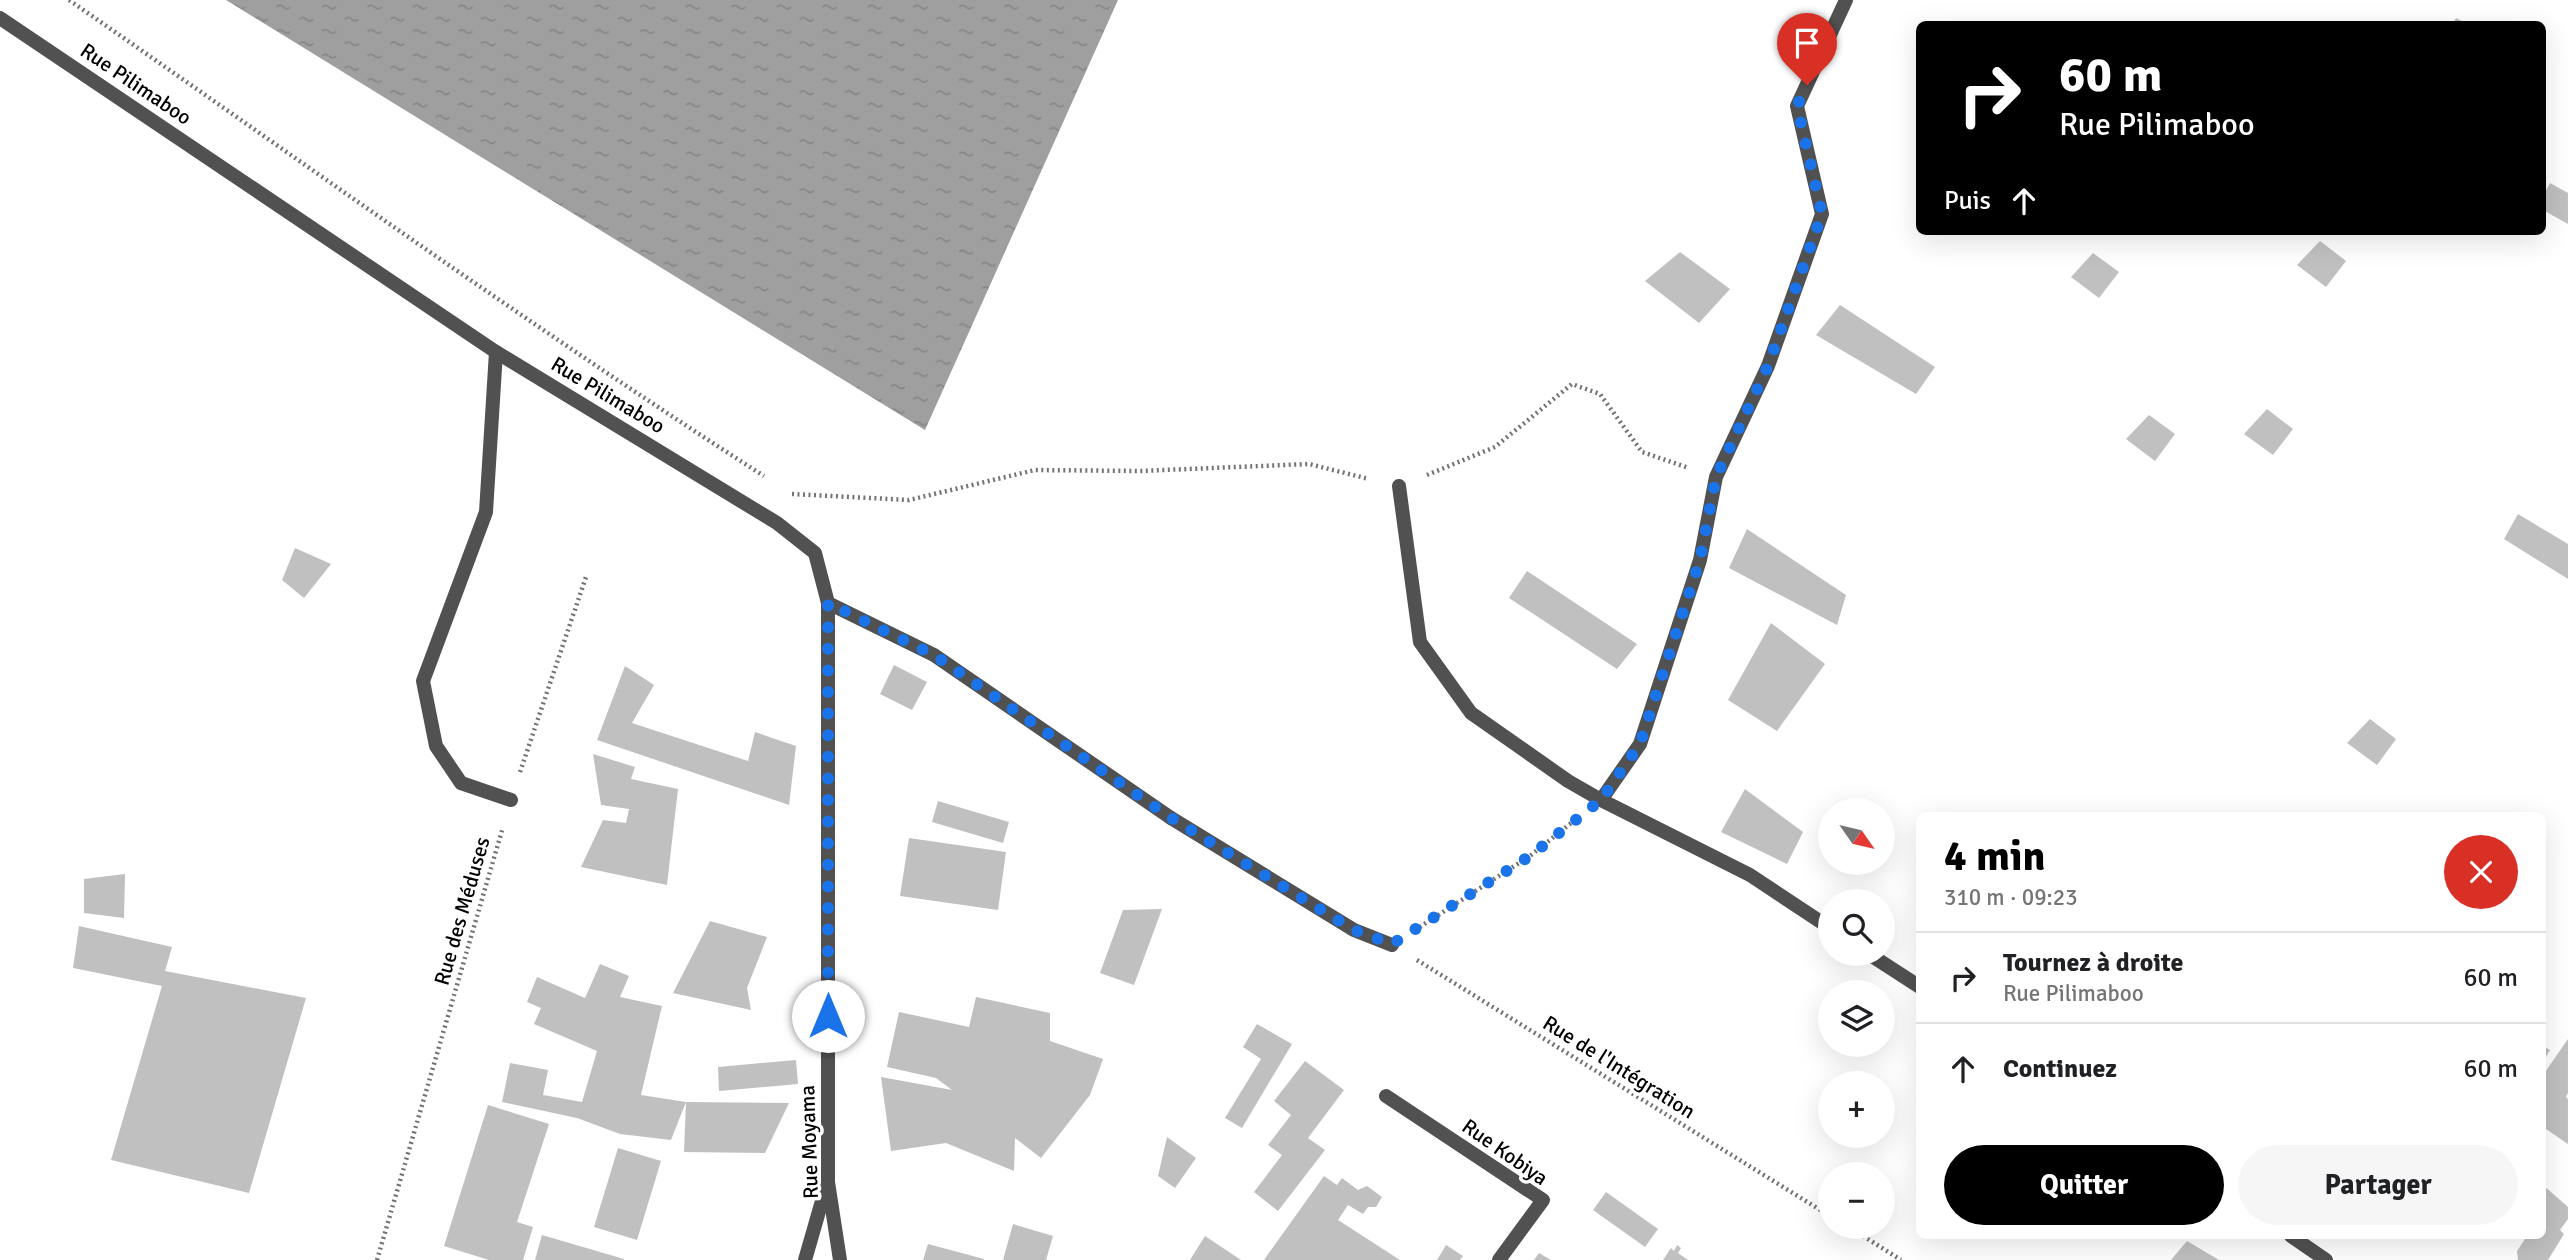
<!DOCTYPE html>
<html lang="fr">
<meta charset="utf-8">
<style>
:root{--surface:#fff;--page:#f6f6f6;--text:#202124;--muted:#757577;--line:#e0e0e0;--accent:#000}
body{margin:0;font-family:Signika,sans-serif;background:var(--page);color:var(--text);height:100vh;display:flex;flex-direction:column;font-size:26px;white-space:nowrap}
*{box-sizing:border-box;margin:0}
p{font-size:23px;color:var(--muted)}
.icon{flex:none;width:38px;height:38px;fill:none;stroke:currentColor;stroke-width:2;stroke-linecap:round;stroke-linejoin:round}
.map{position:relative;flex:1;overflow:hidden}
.sheet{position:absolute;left:1916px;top:812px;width:630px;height:427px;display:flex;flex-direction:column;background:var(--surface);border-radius:10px;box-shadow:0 7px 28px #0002}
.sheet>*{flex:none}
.top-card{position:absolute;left:1916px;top:21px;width:630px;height:214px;border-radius:10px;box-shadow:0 7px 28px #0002;background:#000;color:#fff;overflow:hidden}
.needle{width:46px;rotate:124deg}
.tools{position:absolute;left:1818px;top:798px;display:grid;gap:14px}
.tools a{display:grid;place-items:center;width:77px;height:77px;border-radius:50%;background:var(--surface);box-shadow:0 7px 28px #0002;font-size:35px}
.pin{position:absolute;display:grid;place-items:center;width:60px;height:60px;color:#fff;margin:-72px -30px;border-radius:50% 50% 50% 0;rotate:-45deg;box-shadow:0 0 7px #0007}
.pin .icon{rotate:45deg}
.me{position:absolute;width:77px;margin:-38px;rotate:0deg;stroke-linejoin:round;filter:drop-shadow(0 0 5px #0008)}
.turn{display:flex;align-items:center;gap:24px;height:147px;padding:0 28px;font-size:32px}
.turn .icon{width:91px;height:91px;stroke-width:2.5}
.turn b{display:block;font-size:49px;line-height:60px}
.then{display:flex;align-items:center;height:66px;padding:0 28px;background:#0003;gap:14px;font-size:26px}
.round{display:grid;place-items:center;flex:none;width:74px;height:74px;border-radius:37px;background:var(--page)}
.overview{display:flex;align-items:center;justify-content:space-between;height:119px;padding:0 28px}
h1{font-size:42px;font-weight:800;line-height:52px;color:var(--accent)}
.primary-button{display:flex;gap:14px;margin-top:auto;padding:14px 28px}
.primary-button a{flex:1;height:80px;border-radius:42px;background:var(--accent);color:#fff;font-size:28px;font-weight:800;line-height:80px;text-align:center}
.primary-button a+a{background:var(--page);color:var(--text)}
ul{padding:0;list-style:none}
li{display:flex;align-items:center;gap:21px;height:91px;padding:0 28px;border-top:2px solid var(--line)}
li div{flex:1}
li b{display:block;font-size:26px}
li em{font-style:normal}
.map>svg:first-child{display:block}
</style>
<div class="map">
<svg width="2568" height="1260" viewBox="0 0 2568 1260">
<defs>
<pattern id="water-ripples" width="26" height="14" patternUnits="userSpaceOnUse" patternTransform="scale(1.75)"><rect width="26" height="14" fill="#9f9f9f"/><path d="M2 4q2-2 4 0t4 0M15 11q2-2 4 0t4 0" fill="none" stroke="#878787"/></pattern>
</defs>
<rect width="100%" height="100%" fill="#fff"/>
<path fill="url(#water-ripples)" d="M226 0H1118L925 430Z"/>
<g fill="#c0c0c0">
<path d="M2456 18 2468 24H2452Z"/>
<path d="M2550 183 2568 193V224L2543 210V196Z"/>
<path d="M2320 241 2346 261 2326 287 2297 265Z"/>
<path d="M1680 252 1730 289 1699 323 1645 281Z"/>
<path d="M2093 253 2119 272 2099 298 2071 277Z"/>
<path d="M1840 305 1935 367 1916 394 1816 335Z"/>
<path d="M2267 409 2293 429 2273 455 2244 434Z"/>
<path d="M2149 415 2175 434 2155 461 2126 439Z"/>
<path d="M2518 514 2568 544V579L2504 539Z"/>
<path d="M1747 529 1846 595 1837 625 1729 568Z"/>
<path d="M295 548 331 564 304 598 282 580Z"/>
<path d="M1527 571 1637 644 1617 669 1509 598Z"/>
<path d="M1771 623 1825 664 1777 731 1728 700Z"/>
<path d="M894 665 927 682 912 710 880 694Z"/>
<path d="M625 666 654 685 632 723 748 761 755 732 796 746 789 805 597 740Z"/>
<path d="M2370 719 2396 739 2377 765 2347 743Z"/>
<path d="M593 754 635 767 631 779 678 789 667 885 581 867 603 820 626 823 629 809 601 805Z"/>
<path d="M1745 789 1803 832 1787 864 1721 832Z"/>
<path d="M938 801 1009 822 1003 843 932 822Z"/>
<path d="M909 838 1006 852 998 910 900 896Z"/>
<path d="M125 874 124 918 84 913V879Z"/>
<path d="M1162 909 1134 985 1100 973 1123 910Z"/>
<path d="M710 921 767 937 747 988 751 1010 673 993Z"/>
<path d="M79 926 172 947 165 971 306 998 249 1193 111 1160 162 986 73 968Z"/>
<path d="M600 964 629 976 620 997 662 1006 641 1095 686 1102 671 1140 620 1134 577 1118 502 1102 510 1063 548 1070 543 1095 582 1102 597 1051 534 1024 541 1008 527 1002 537 977 585 998Z"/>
<path d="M976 997 1050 1013V1041L1103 1059 1090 1095 1041 1158 1015 1138 1014 1171 946 1143 891 1151 881 1077 952 1090 936 1078 887 1067 899 1012 969 1027Z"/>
<path d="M1257 1024 1292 1044 1242 1128 1225 1118 1261 1059 1243 1047Z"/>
<path d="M2568 1039V1093L2566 1097 2568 1099V1144L2543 1127V1075Z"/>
<path d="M2543 1046 2550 1050 2543 1062Z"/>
<path d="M796 1060 798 1084 719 1091 718 1067Z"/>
<path d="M1305 1061 1344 1090 1308 1138 1325 1150 1278 1211 1254 1192 1282 1155 1268 1145 1291 1115 1274 1101Z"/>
<path d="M686 1102 789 1103 765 1153 684 1152Z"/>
<path d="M488 1105 549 1124 517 1222 533 1227 523 1260H489L444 1246Z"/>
<path d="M1167 1137 1196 1158 1175 1188 1158 1176Z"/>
<path d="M618 1148 661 1161 637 1240 594 1227Z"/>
<path d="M1324 1176 1337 1185 1342 1178 1358 1190 1367 1186 1382 1197 1376 1207H1368L1363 1214 1348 1205 1338 1220 1400 1260H1264Z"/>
<path d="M2543 1185 2568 1207V1219L2560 1230 2564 1234 2548 1260H2518L2517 1251 2527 1236H2543Z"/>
<path d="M1606 1192 1658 1229 1645 1247 1593 1210Z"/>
<path d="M1013 1224 1053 1236 1046 1260H1003Z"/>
<path d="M542 1235 624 1259V1260H535Z"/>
<path d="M1205 1236 1241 1260H1190Z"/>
<path d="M2187 1241 2219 1260H2171Z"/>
<path d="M928 1244 984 1259V1260H923Z"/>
<path d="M1446 1245 1463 1256 1460 1260H1437Z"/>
<path d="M1677 1245 1681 1248 1678 1253 1688 1260H1663L1671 1248 1674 1251Z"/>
<path d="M1539 1253 1551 1260H1534Z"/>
</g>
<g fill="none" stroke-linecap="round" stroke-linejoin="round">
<g stroke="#737373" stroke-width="4.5" stroke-dasharray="2 3.5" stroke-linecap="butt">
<path d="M69 0C300 160 528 325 764 476"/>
<path d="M1427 475 1495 447 1572 384 1600 394 1642 452 1689 468"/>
<path d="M792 494 909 500 1035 470 1140 471 1309 464 1369 479"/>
<path d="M520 772 587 574"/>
<path d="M1415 930 1530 856 1575 820"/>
<path d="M1417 960 1830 1216"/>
<path d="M1849 1227 1901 1260"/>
<path d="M377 1260 503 827"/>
</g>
<path stroke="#515151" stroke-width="14" d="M1171 818 1354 930 1392 945"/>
<g stroke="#515151" stroke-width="14">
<path d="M0 18 496 352 777 523 815 553 828 603 934 655 1171 818"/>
<path d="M496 352 486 512 423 681 436 746 461 783 511 800"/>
<path d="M1399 486 1420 642 1471 713 1568 781 1601 800 1750 875 1830 928"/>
<path d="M828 603V1182L840 1260"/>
<path d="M1601 800 1640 744 1700 560 1716 477 1768 366 1822 214 1797 106 1846 0"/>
<path d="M1869 954 1920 987"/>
<path d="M1386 1096 1543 1200 1499 1260"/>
<path d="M2291 1236 2326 1260"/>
<path d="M805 1260 826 1187"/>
</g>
</g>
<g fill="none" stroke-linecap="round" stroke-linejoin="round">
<path stroke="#1a73e8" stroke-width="12" stroke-dasharray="0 21.6" d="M828 1016V603L934 655 1171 818 1354 930 1392 944 1530 856 1601 800 1640 744 1700 560 1716 477 1768 366 1822 214 1797 106 1807 85"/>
</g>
<g text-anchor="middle" stroke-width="7" stroke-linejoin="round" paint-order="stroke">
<g font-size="21" fill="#000" stroke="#fff">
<text transform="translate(136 84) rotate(34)" y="7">Rue Pilimaboo</text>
<text transform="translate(608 395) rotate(31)" y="7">Rue Pilimaboo</text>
<text transform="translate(462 911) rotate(-74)" y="7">Rue des Méduses</text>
<text transform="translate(1619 1067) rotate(32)" y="7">Rue de l'Intégration</text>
<text transform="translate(809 1142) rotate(-92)" y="7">Rue Moyama</text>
<text transform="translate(1505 1152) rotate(35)" y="7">Rue Kobiya</text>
</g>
</g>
</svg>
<div class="tools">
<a><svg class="needle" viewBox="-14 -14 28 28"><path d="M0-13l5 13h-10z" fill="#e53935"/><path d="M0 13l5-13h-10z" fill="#757577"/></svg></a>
<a><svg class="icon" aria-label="search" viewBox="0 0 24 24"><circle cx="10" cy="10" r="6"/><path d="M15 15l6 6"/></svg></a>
<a><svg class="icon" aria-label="layers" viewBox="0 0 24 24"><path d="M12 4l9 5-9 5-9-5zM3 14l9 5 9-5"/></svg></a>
<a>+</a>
<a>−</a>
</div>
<div class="pin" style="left:1807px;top:85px;background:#d93025"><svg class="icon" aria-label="arrive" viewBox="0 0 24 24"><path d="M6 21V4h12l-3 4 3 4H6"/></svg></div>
<svg class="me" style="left:828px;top:1016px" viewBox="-20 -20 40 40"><circle r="19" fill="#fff"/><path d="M0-13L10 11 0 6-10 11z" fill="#1a73e8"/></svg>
<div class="top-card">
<div class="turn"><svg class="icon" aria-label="right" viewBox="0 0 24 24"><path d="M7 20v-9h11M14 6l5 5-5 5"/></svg><div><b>60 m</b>Rue Pilimaboo</div></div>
<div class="then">Puis<svg class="icon" aria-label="ahead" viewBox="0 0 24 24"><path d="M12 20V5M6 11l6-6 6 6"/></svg></div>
</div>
<section class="sheet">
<div class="overview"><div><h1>4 min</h1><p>310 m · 09:23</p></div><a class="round" style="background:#d93025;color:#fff"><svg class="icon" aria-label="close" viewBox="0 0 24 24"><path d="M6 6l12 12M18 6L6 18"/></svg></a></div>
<ul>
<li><svg class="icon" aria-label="right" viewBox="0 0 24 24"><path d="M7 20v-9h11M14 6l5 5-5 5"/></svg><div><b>Tournez à droite</b><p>Rue Pilimaboo</p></div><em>60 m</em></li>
<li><svg class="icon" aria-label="ahead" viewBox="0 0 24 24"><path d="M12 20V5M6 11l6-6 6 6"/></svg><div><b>Continuez</b></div><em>60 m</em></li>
</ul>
<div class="primary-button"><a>Quitter</a><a>Partager</a></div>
</section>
</div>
